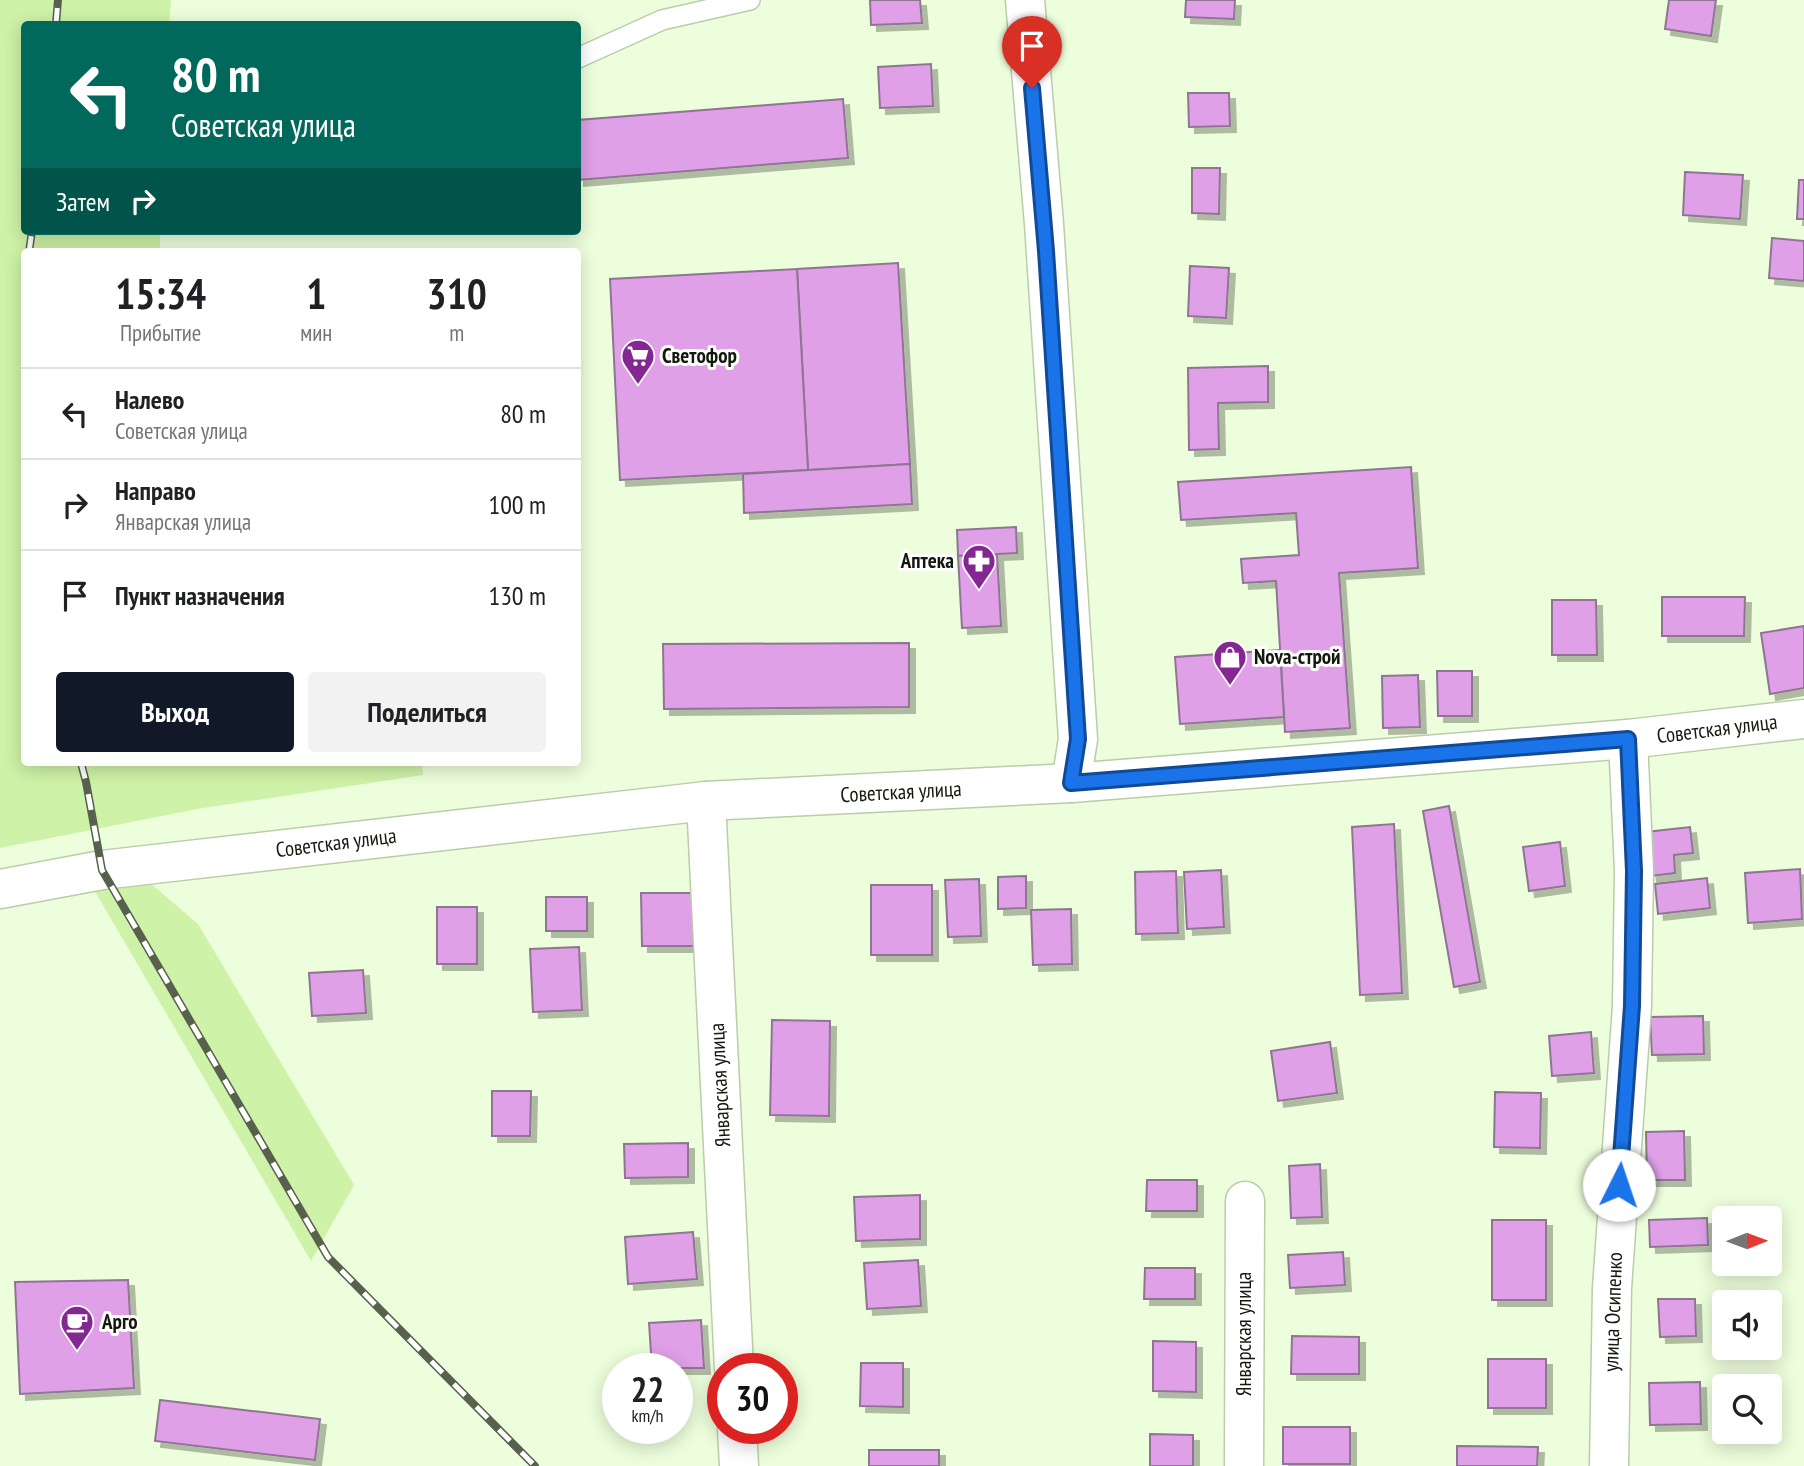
<!DOCTYPE html>
<html lang="ru">
<meta charset="utf-8">
<style>
:root{--surface:#fff;--page:#f2f2f2;--text:#202124;--muted:#757577;--line:#e0e0e0;--accent:#111827}
body{margin:0;font-family:"PT Sans Narrow",sans-serif;background:var(--page);color:var(--text);height:100vh;display:flex;flex-direction:column;font-size:26px;white-space:nowrap}
*{box-sizing:border-box;margin:0}
p{font-size:23px;color:var(--muted)}
.icon{flex:none;width:38px;height:38px;fill:none;stroke:currentColor;stroke-width:2;stroke-linecap:round;stroke-linejoin:round}
.map{position:relative;flex:1;overflow:hidden}
.details{position:absolute;left:21px;top:248px;width:560px;height:518px;display:flex;flex-direction:column;background:var(--surface);border-radius:7px;box-shadow:0 4px 18px #0003}
.details>*{flex:none}
.hud{position:absolute;left:21px;top:21px;width:560px;height:214px;border-radius:7px;box-shadow:0 4px 18px #0003;background:#00695c;color:#fff;overflow:hidden}
.needle{width:46px;rotate:89deg}
.fabs{position:absolute;left:1712px;top:1206px;display:grid;gap:14px}
.fabs a{display:grid;place-items:center;width:70px;height:70px;border-radius:7px;background:var(--surface);box-shadow:0 4px 18px #0003;font-size:35px}
.speed{position:absolute;left:602px;top:1353px;display:flex;gap:14px;font-size:35px;font-weight:700;text-align:center}
.speed>*{display:grid;place-content:center;width:91px;height:91px;border-radius:50%;background:var(--surface);box-shadow:0 4px 18px #0003;line-height:1}
.speed small{font-size:18px;font-weight:400}
.speed .limit{border:10px solid #d22;background:#fff;color:#111}
.pin{position:absolute;display:grid;place-items:center;width:60px;height:60px;color:#fff;margin:-72px -30px;border-radius:50% 50% 50% 0;rotate:-45deg;box-shadow:0 0 7px #0007}
.pin .icon{rotate:45deg}
.me{position:absolute;width:77px;margin:-38px;rotate:4deg;stroke-linejoin:round;filter:drop-shadow(0 0 5px #0008)}
.turn{display:flex;align-items:center;gap:24px;height:147px;padding:0 35px;font-size:32px}
.turn .icon{width:91px;height:91px;stroke-width:2.5}
.turn b{display:block;font-size:49px;line-height:60px}
.then{display:flex;align-items:center;height:66px;padding:0 35px;background:#0003;gap:14px;font-size:26px}
.eta{display:flex;justify-content:space-evenly;align-items:center;height:119px;text-align:center}
.eta b{font-size:42px;font-weight:700;line-height:49px}
.cta{display:flex;gap:14px;margin-top:auto;padding:14px 35px}
.cta a{flex:1;height:80px;border-radius:7px;background:var(--accent);color:#fff;font-size:28px;font-weight:700;line-height:80px;text-align:center}
.cta a+a{background:var(--page);color:var(--text)}
ul{padding:0;list-style:none}
li{display:flex;align-items:center;gap:21px;height:91px;padding:0 35px;border-top:2px solid var(--line)}
li div{flex:1}
li b{display:block;font-size:26px}
li em{font-style:normal}
.map>svg:first-child{display:block}
</style>
<div class="map">
<svg width="1804" height="1466" viewBox="0 0 1804 1466">
<defs>
<filter id="shadow"><feDropShadow dx="6" dy="6" stdDeviation="0" flood-color="#0004"/></filter>
</defs>
<rect width="100%" height="100%" fill="#edfedc"/>
<g fill="#cef2a7">
<path d="M0 0H171L169 24H24V231H160V252H24V763H422L423 775 197 809 0 848Z"/>
<path d="M143 877 198 924 354 1185 311 1261 93 888Z"/>
</g>
<g fill="#dfa0e8" stroke="#8e7691" stroke-width="2" filter="url(#shadow)">
<path d="M870 0H920L922 23 871 25Z"/>
<path d="M1186 0H1235L1234 19 1185 17Z"/>
<path d="M1669 0H1716L1711 36 1665 29Z"/>
<path d="M931 64 933 106 880 108 878 67Z"/>
<path d="M1188 93H1229L1230 126 1189 127Z"/>
<path d="M843 99 848 158 578 180V120Z"/>
<path d="M1192 168H1220L1219 214 1192 213Z"/>
<path d="M1685 172 1743 175 1740 219 1683 215Z"/>
<path d="M1799 180H1804V219H1797Z"/>
<path d="M1772 238 1804 241V281L1769 278Z"/>
<path d="M898 263 910 464 808 470 797 269Z"/>
<path d="M1190 266 1229 268 1226 318 1188 316Z"/>
<path d="M797 269 808 470 620 480 610 279Z"/>
<path d="M1268 366V402L1218 403 1219 449 1189 450 1188 368Z"/>
<path d="M910 464 912 504 744 513 743 474Z"/>
<path d="M1411 467 1418 568 1339 573 1350 728 1285 732 1276 581 1243 583 1241 559 1299 555 1296 513 1181 520 1178 482Z"/>
<path d="M1016 527 1017 553 958 556 957 530Z"/>
<path d="M997 554 1001 626 962 628 958 556Z"/>
<path d="M1662 597H1745L1744 636H1662Z"/>
<path d="M1552 600H1596L1597 655H1552Z"/>
<path d="M1804 626V688L1770 694 1761 633Z"/>
<path d="M909 643V707L664 709 663 644Z"/>
<path d="M1280 650 1284 717 1180 724 1175 657Z"/>
<path d="M1437 671H1472V716H1438Z"/>
<path d="M1418 675 1420 727 1383 728 1382 676Z"/>
<path d="M1449 806 1480 982 1454 987 1423 811Z"/>
<path d="M1394 824 1402 993 1360 995 1352 827Z"/>
<path d="M1690 827 1693 853 1674 855 1675 873 1651 876 1646 832Z"/>
<path d="M1560 842 1565 886 1529 891 1523 847Z"/>
<path d="M1800 869 1802 919 1748 923 1745 873Z"/>
<path d="M1221 870 1224 927 1187 929 1184 872Z"/>
<path d="M1176 871 1178 933 1136 934 1135 872Z"/>
<path d="M1026 876V908L998 909V877Z"/>
<path d="M1707 878 1710 908 1658 914 1655 884Z"/>
<path d="M979 879 981 936 948 937 945 880Z"/>
<rect x="871" y="885" width="61" height="70"/>
<path d="M641 893H696L697 946H642Z"/>
<rect x="546" y="897" width="41" height="34"/>
<rect x="437" y="907" width="40" height="57"/>
<path d="M1071 909 1072 964 1033 965 1031 910Z"/>
<path d="M579 947 582 1010 533 1012 530 949Z"/>
<path d="M363 970 366 1013 312 1016 309 973Z"/>
<path d="M1703 1016 1704 1054 1652 1055 1650 1017Z"/>
<path d="M772 1020 830 1021 829 1116 770 1115Z"/>
<path d="M1591 1032 1594 1073 1552 1076 1549 1036Z"/>
<path d="M1330 1042 1337 1093 1278 1101 1271 1051Z"/>
<path d="M492 1091H531L530 1136H492Z"/>
<path d="M1495 1092 1541 1093 1540 1148 1494 1147Z"/>
<path d="M1684 1131 1685 1180H1647L1646 1132Z"/>
<path d="M688 1143V1177L625 1178 624 1144Z"/>
<path d="M1320 1164 1322 1217 1291 1218 1289 1166Z"/>
<path d="M1147 1180H1197V1211H1146Z"/>
<path d="M920 1195V1239L856 1241 854 1197Z"/>
<path d="M1707 1218 1708 1245 1650 1247 1649 1220Z"/>
<rect x="1492" y="1220" width="54" height="80"/>
<path d="M693 1232 697 1279 628 1284 625 1237Z"/>
<path d="M1343 1252 1345 1285 1290 1288 1288 1255Z"/>
<path d="M918 1260 921 1306 867 1309 864 1263Z"/>
<path d="M1145 1268H1195V1299H1144Z"/>
<path d="M128 1280 134 1388 20 1394 15 1282Z"/>
<path d="M1658 1299H1695L1696 1336 1660 1337Z"/>
<path d="M701 1320 704 1368H652L649 1323Z"/>
<path d="M1292 1336 1359 1337V1374H1291Z"/>
<path d="M1153 1341 1196 1342V1392L1153 1391Z"/>
<rect x="1488" y="1359" width="58" height="49"/>
<path d="M861 1363H903V1407L860 1406Z"/>
<path d="M1700 1382 1701 1424 1650 1425 1649 1383Z"/>
<path d="M160 1400 320 1419 315 1460 155 1441Z"/>
<rect x="1283" y="1427" width="67" height="37"/>
<path d="M1150 1434 1193 1435V1466H1150Z"/>
<path d="M1457 1446 1538 1447 1537 1466H1457Z"/>
<rect x="869" y="1450" width="70" height="16"/>
</g>
<g fill="none" stroke-linecap="round" stroke-linejoin="round">
<defs>
<path id="service" d="M578 58 662 20 750 0"/>
<g id="minor">
<path d="M1025 0 1044 224 1078 739 1071 783"/>
<path d="M706 801 734 1368"/>
<path d="M0 889 102 870 706 801 1071 783 1628 739 1804 719"/>
<path d="M737 1428 739 1466"/>
<path d="M1244 1466 1245 1201"/>
<path d="M1609 1466 1612 1288 1632 1006 1634 871 1628 739"/>
</g>
</defs>
<use href="#service" stroke="#bbccab" stroke-width="22"/>
<use href="#minor" stroke="#bbccab" stroke-width="41"/>
<use href="#service" stroke="#fff" stroke-width="19"/>
<use href="#minor" stroke="#fff" stroke-width="38"/>
<defs>
<g id="rail">
<path d="M56 24 58 0"/>
<path d="M29 252 32 231"/>
<path d="M81 763 86 782 102 870 328 1257 535 1466"/>
</g>
</defs>
<use href="#rail" stroke="#57614e" stroke-width="8"/>
<use href="#rail" stroke="#fff" stroke-width="5" stroke-dasharray="16" stroke-linecap="butt"/>
</g>
<g fill="none" stroke-linecap="round" stroke-linejoin="round">
<defs>
<path id="route" d="M1032 88 1046 251 1078 739 1071 783 1628 739 1634 871 1632 1006 1619 1185"/>
</defs>
<use href="#route" stroke="#114b97" stroke-width="18"/>
<use href="#route" stroke="#1a73e8" stroke-width="12"/>
</g>
<defs>
<symbol id="supermarket-pin" viewBox="-11 -11 22 30"><path d="M0 17L-7.5 6A9.5 9.5 0 1 1 7.5 6Z" fill="#842792" stroke="#fff"/><path d="M-6-5.5h2.5l.6 2H6L4.5 2H-2.5L-4.4-4H-6ZM-1.5 3.2a1.3 1.3 0 1 0 .1 0ZM3 3.2a1.3 1.3 0 1 0 .1 0Z" fill="#fff"/></symbol>
<symbol id="pharmacy-pin" viewBox="-11 -11 22 30"><path d="M0 17L-7.5 6A9.5 9.5 0 1 1 7.5 6Z" fill="#842792" stroke="#fff"/><path d="M-2-6h4v4h4v4h-4v4h-4v-4h-4v-4h4Z" fill="#fff"/></symbol>
<symbol id="shop-pin" viewBox="-11 -11 22 30"><path d="M0 17L-7.5 6A9.5 9.5 0 1 1 7.5 6Z" fill="#842792" stroke="#fff"/><path d="M-5-2.5h2.3a2.7 3.5 0 0 1 5.4 0H5L5.5 6h-11ZM-1.5-2.5h3a1.5 2.3 0 0 0-3 0Z" fill="#fff"/></symbol>
<symbol id="cafe-pin" viewBox="-11 -11 22 30"><path d="M0 17L-7.5 6A9.5 9.5 0 1 1 7.5 6Z" fill="#842792" stroke="#fff"/><path d="M-5.5-4.5H6V0H3Q3 3.5 0 3.5H-2.5Q-5.5 3.5-5.5 0ZM3-3.2v2h1.7v-2ZM-6 4.5H4V6H-6Z" fill="#fff"/></symbol>
</defs>
<g fill-rule="evenodd">
<use href="#supermarket-pin" x="619" y="337" width="38" height="52"/>
<use href="#pharmacy-pin" x="960" y="542" width="38" height="52"/>
<use href="#shop-pin" x="1211" y="638" width="38" height="52"/>
<use href="#cafe-pin" x="58" y="1303" width="38" height="52"/>
</g>
<g text-anchor="middle" stroke-width="6" stroke-linejoin="round" paint-order="stroke">
<g font-size="21" font-weight="bold" fill="#13190d" stroke="#fff" text-anchor="start">
<text x="662" y="363">Светофор</text>
<text x="954" y="568" text-anchor="end">Аптека</text>
<text x="1254" y="664">Nova-строй</text>
<text x="102" y="1329">Арго</text>
</g>
<g font-size="21" fill="#13190d" stroke="#fff">
<text transform="translate(1717 729) rotate(-7)" y="7">Советская улица</text>
<text transform="translate(901 792) rotate(-3)" y="7">Советская улица</text>
<text transform="translate(336 843) rotate(-7)" y="7">Советская улица</text>
<text transform="translate(720 1085) rotate(-93)" y="7">Январская улица</text>
<text transform="translate(1613 1312) rotate(-88)" y="7">улица Осипенко</text>
<text transform="translate(1244 1334) rotate(-90)" y="7">Январская улица</text>
</g>
</g>
</svg>
<div class="fabs">
<a><svg class="needle" viewBox="-14 -14 28 28"><path d="M0-13l5 13h-10z" fill="#e53935"/><path d="M0 13l5-13h-10z" fill="#757577"/></svg></a>
<a><svg class="icon" aria-label="sound" viewBox="0 0 24 24"><path d="M4 9h4l5-4v14l-5-4H4zM17 9q2 3 0 6"/></svg></a>
<a><svg class="icon" aria-label="search" viewBox="0 0 24 24"><circle cx="10" cy="10" r="6"/><path d="M15 15l6 6"/></svg></a>
</div>
<div class="speed"><div>22<small>km/h</small></div><div class="limit">30</div></div>
<div class="pin" style="left:1032px;top:88px;background:#d93025"><svg class="icon" aria-label="arrive" viewBox="0 0 24 24"><path d="M6 21V4h12l-3 4 3 4H6"/></svg></div>
<svg class="me" style="left:1619px;top:1185px" viewBox="-20 -20 40 40"><circle r="19" fill="#fff"/><path d="M0-13L10 11 0 6-10 11z" fill="#1a73e8"/></svg>
<div class="hud">
<div class="turn"><svg class="icon" aria-label="left" viewBox="0 0 24 24"><path d="M17 20v-9H6M10 6l-5 5 5 5"/></svg><div><b>80 m</b>Советская улица</div></div>
<div class="then">Затем<svg class="icon" aria-label="right" viewBox="0 0 24 24"><path d="M7 20v-9h11M14 6l5 5-5 5"/></svg></div>
</div>
<section class="details">
<div class="eta">
<div><b>15:34</b><p>Прибытие</p></div>
<div><b>1</b><p>мин</p></div>
<div><b>310</b><p>m</p></div>
</div>
<ul>
<li><svg class="icon" aria-label="left" viewBox="0 0 24 24"><path d="M17 20v-9H6M10 6l-5 5 5 5"/></svg><div><b>Налево</b><p>Советская улица</p></div><em>80 m</em></li>
<li><svg class="icon" aria-label="right" viewBox="0 0 24 24"><path d="M7 20v-9h11M14 6l5 5-5 5"/></svg><div><b>Направо</b><p>Январская улица</p></div><em>100 m</em></li>
<li><svg class="icon" aria-label="arrive" viewBox="0 0 24 24"><path d="M6 21V4h12l-3 4 3 4H6"/></svg><div><b>Пункт назначения</b></div><em>130 m</em></li>
</ul>
<div class="cta"><a>Выход</a><a>Поделиться</a></div>
</section>
</div>
